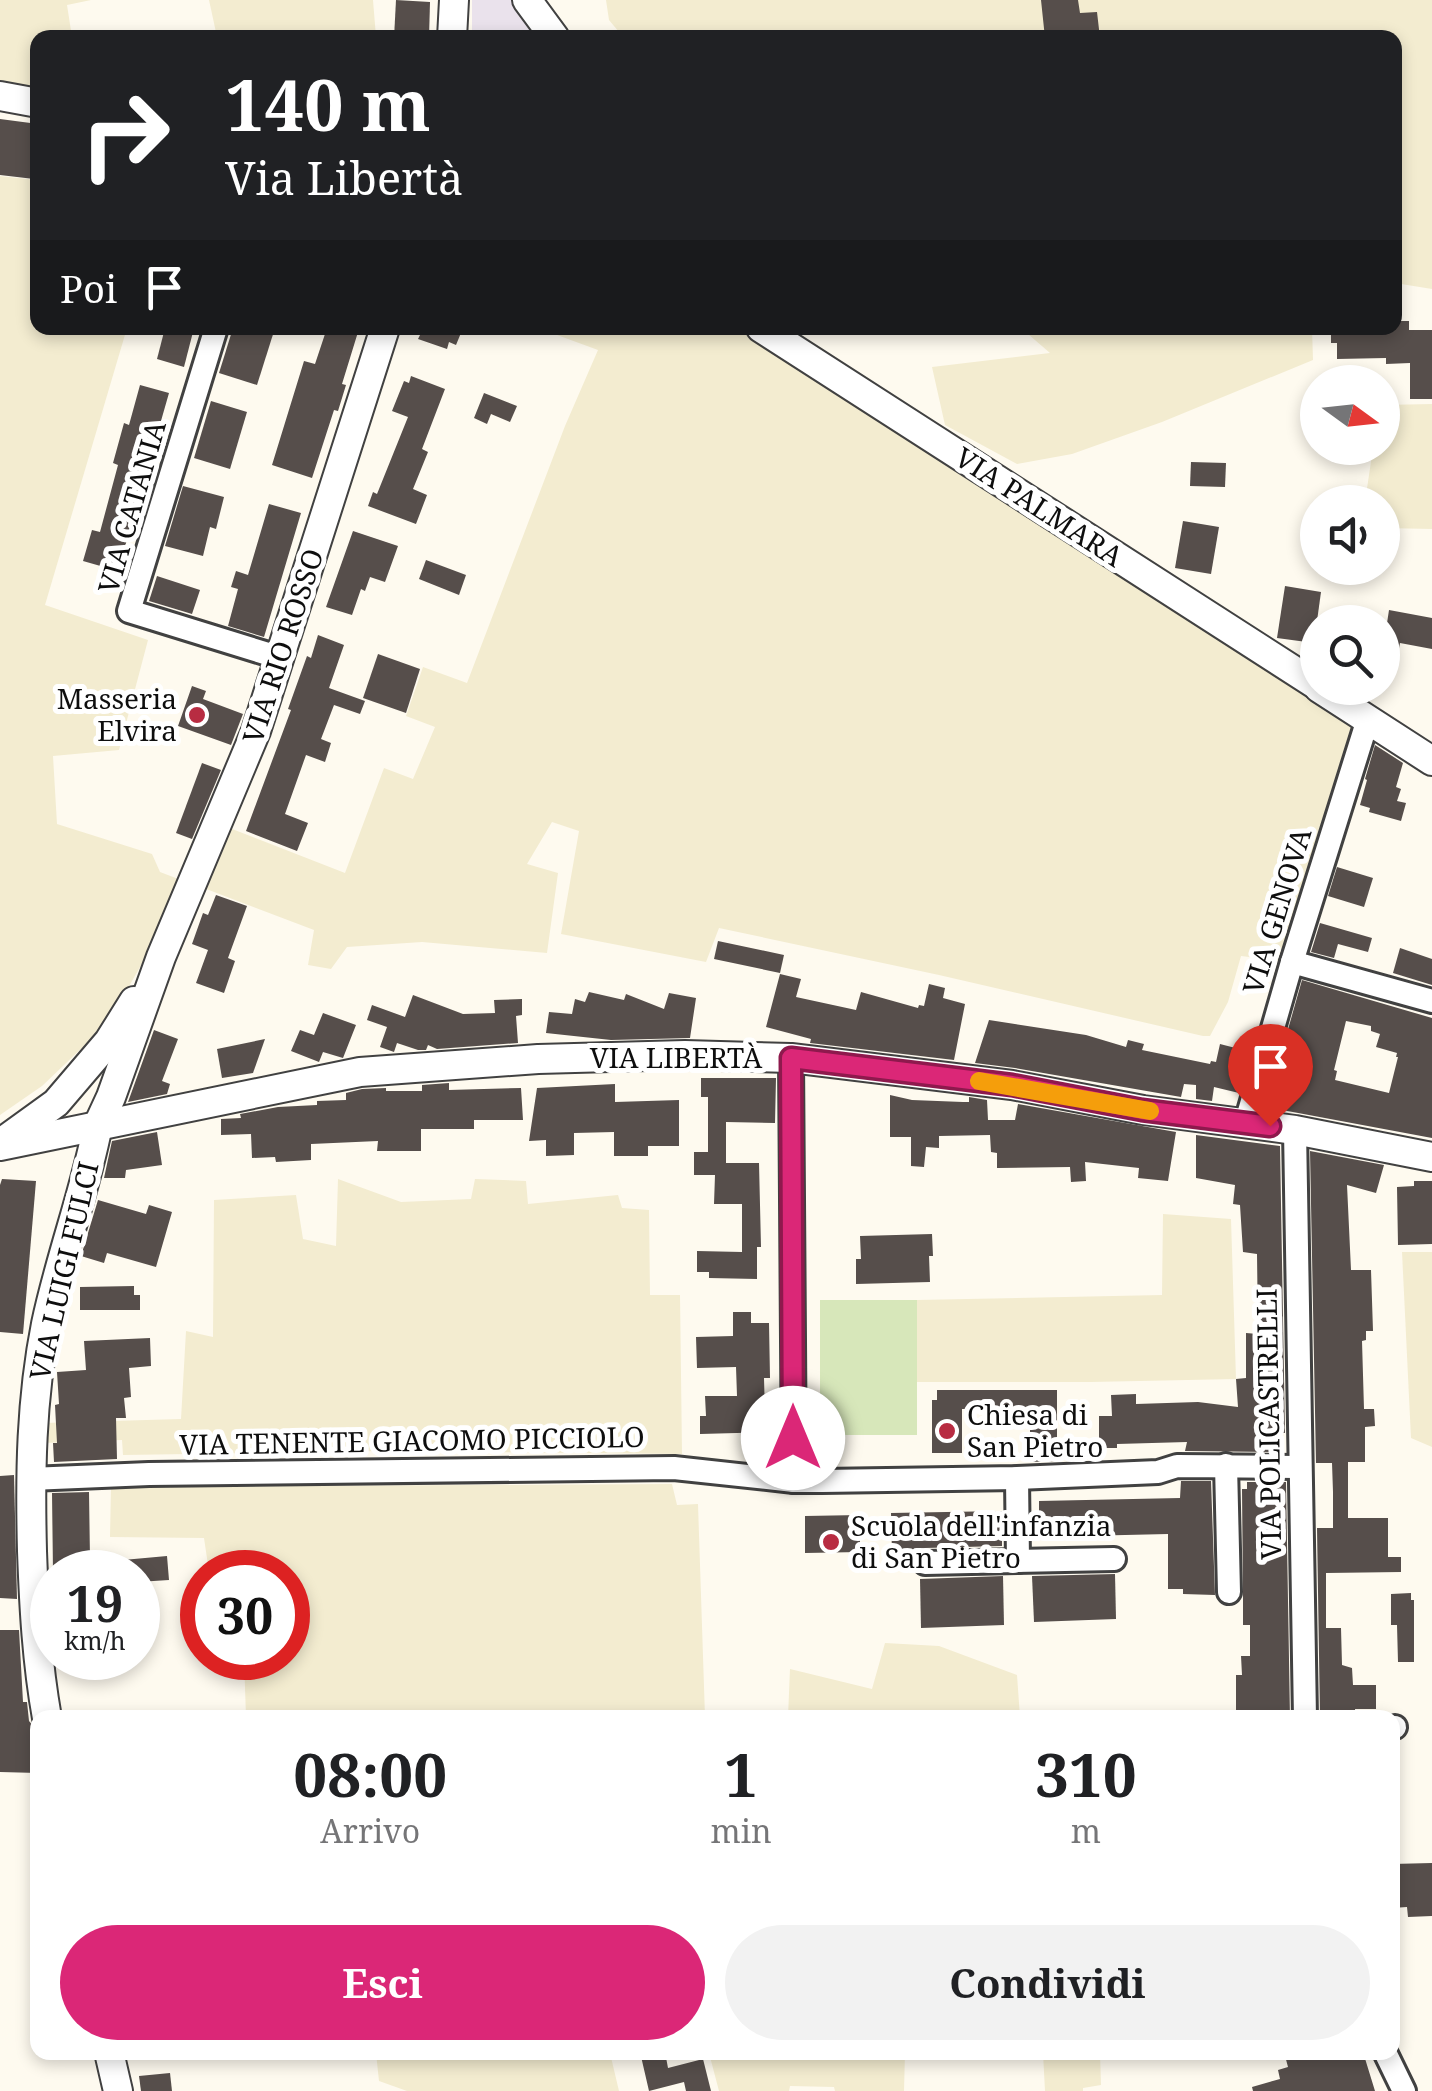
<!DOCTYPE html>
<html lang="it">
<meta charset="utf-8">
<style>
:root{--surface:#fff;--page:#f2f2f2;--text:#202124;--muted:#757577;--accent:#db2777}
body{margin:0;font-family:"Noto Serif",serif;background:var(--page);color:var(--text);height:100vh;display:flex;flex-direction:column;font-size:38px;white-space:nowrap}
*{box-sizing:border-box;margin:0}
p{font-size:32px;color:var(--muted)}
.icon{flex:none;width:55px;height:55px;fill:none;stroke:currentColor;stroke-width:2;stroke-linecap:round;stroke-linejoin:round}
.map{position:relative;flex:1;overflow:hidden}
.drawer{position:absolute;left:30px;top:1710px;width:1370px;height:350px;display:flex;flex-direction:column;background:var(--surface);border-radius:20px;box-shadow:0 5px 15px #0003}
.drawer>*{flex:none}
.top-card{position:absolute;left:30px;top:30px;width:1372px;height:305px;border-radius:20px;box-shadow:0 5px 15px #0003;background:#202124;color:#fff;overflow:hidden}
.needle{width:65px;rotate:105deg}
.buttons{position:absolute;left:1300px;top:365px;display:grid;gap:20px}
.buttons a{display:grid;place-items:center;width:100px;height:100px;border-radius:50%;background:var(--surface);box-shadow:0 5px 15px #0003;font-size:50px}
.speed{position:absolute;left:30px;top:1550px;display:flex;gap:20px;font-size:50px;font-weight:700;text-align:center}
.speed>*{display:grid;place-content:center;width:130px;height:130px;border-radius:50%;background:var(--surface);box-shadow:0 5px 15px #0003;line-height:1}
.speed small{font-size:25px;font-weight:400}
.speed .limit{border:15px solid #d22;background:#fff;color:#111}
.pin{position:absolute;display:grid;place-items:center;width:85px;height:85px;color:#fff;margin:-102px -42px;border-radius:50% 50% 50% 0;rotate:-45deg;box-shadow:0 0 10px #0007}
.pin .icon{rotate:45deg}
.me{position:absolute;width:110px;margin:-55px;rotate:0deg;stroke-linejoin:round;filter:drop-shadow(0 0 8px #0008)}
.turn{display:flex;align-items:center;gap:35px;height:210px;padding:0 30px;font-size:45px}
.turn .icon{width:130px;height:130px;stroke-width:2.5}
.turn b{display:block;font-size:70px;line-height:85px}
.then{display:flex;align-items:center;height:95px;padding:0 30px;background:#0003;gap:20px;font-size:38px}
.eta{display:flex;justify-content:space-evenly;align-items:center;height:170px;text-align:center}
.eta b{font-size:60px;font-weight:700;line-height:70px}
.primary-button{display:flex;gap:20px;margin-top:auto;padding:20px 30px}
.primary-button a{flex:1;height:115px;border-radius:60px;background:var(--accent);color:#fff;font-size:40px;font-weight:700;line-height:115px;text-align:center}
.primary-button a+a{background:var(--page);color:var(--text)}
.map>svg:first-child{display:block}
</style>
<div class="map">
<svg width="1432" height="2091" viewBox="0 0 1432 2091">
<rect width="100%" height="100%" fill="#fefaef"/>
<path fill="#eae2ec" d="M472 0H518L546 37H472Z"/>
<g fill="#f3ecd0">
<path d="M0 0H91L67 5 72 37 38 38 37 89 0 82Z"/>
<path d="M209 0H373L376 37H217Z"/>
<path d="M606 0H1432V289L1395 283V38H624L609 20Z"/>
<path d="M0 176 37 180 38 328H127L45 605 148 640 119 750 53 756 57 824 152 854 160 872 181 880 148 953 120 1002 86 1044 42 1086 0 1115Z"/>
<path d="M538 328H743L1354 723 1283 961 1241 956 1228 1002 1210 1036H1203L939 975 719 928 706 962 561 934 579 831 552 822 527 864 558 873 547 953 422 942 347 947 331 969 308 965 314 930 201 887 227 827 345 873 384 768 413 779 435 727 406 716 423 667 467 683 565 426 598 350Z"/>
<path d="M1021 328H1312L1313 360 1162 422 1072 454 1017 464 945 425 932 367 1050 353Z"/>
<path d="M1432 404V529L1383 528 1382 502H1365L1373 448H1382L1383 405Z"/>
<path d="M338 1179 401 1202 471 1199 475 1179 526 1181 528 1204 618 1195 622 1208 649 1210 650 1295H680L682 1454 380 1451 123 1455 122 1440 43 1443V1423L181 1419 186 1331 213 1337 214 1200 296 1195 303 1239 336 1246Z"/>
<path d="M1163 1214 1231 1219 1236 1379 1091 1382H917V1300L1162 1295Z"/>
<path d="M1402 1252H1432V1447L1411 1438Z"/>
<path d="M672 1484 677 1505 698 1504 705 1717H246L244 1658H288V1572H209L204 1538 110 1537 111 1487Z"/>
<path d="M885 1643 939 1646 1017 1675 1020 1717H788L790 1669 872 1689Z"/>
<path d="M376 2053H610L619 2091H407L379 2081Z"/>
<path d="M709 2053H905L904 2091H835L834 2087 790 2086 789 2091H719Z"/>
<path d="M1043 2053H1100L1101 2085 1083 2088V2091H1045Z"/>
</g>
<rect fill="#d7e7ba" x="820" y="1300" width="97" height="135"/>
<g fill="#564e4b" fill-rule="evenodd">
<path d="M396 0 430 2 429 38H394Z"/>
<path d="M1041 0H1078L1080 13 1097 12 1100 38H1045Z"/>
<path d="M0 119 38 124 34 179 0 175Z"/>
<path d="M1395 321H1409V330H1432V399H1410V363L1386 364V358L1337 359V343H1331V328H1395Z"/>
<path d="M165 328H194L184 367 157 359Z"/>
<path d="M233 328H275L257 385 219 373Z"/>
<path d="M327 328H354L353 330 358 332 342 384 346 385 338 411 334 410 312 478 272 465 304 361 315 364Z"/>
<path d="M414 328H463L456 345 449 342 447 349 418 339 421 333 414 330Z"/>
<path d="M411 376 445 389 422 449 428 452 413 489 427 495 416 524 368 506 373 492 377 494 408 417 392 411 404 381 409 383Z"/>
<path d="M140 385 169 393 118 571 83 561 92 530 100 532 118 465 113 463 124 423 129 425Z"/>
<path d="M484 393 517 406 510 422 491 414 487 424 474 418Z"/>
<path d="M211 401 247 412 230 469 194 458Z"/>
<path d="M1191 462 1226 463 1225 487 1190 486Z"/>
<path d="M183 486 224 497 216 529 210 527 203 556 165 546Z"/>
<path d="M269 504 301 513 264 637 228 626 238 589 231 587 236 571 248 575Z"/>
<path d="M1183 521 1219 527 1211 574 1175 568Z"/>
<path d="M353 531 398 546 385 582 370 577 365 591 361 589 352 615 326 607Z"/>
<path d="M426 560 466 575 459 595 419 579Z"/>
<path d="M157 576 200 590 192 614 149 601Z"/>
<path d="M1285 586 1321 592 1314 643 1277 638Z"/>
<path d="M1389 610 1432 618V649L1400 643 1397 659 1382 656Z"/>
<path d="M318 635 344 645 329 688 365 701 360 714 334 705 321 739 331 743 325 762 306 755 285 814 308 823 297 851 246 831 291 710 288 709 307 656 311 658Z"/>
<path d="M378 654 420 669 406 713 363 698Z"/>
<path d="M192 686 206 691 203 699 243 714 231 745 178 726Z"/>
<path d="M1375 745 1403 763 1396 787 1401 789 1397 801 1406 803 1401 821 1369 812 1370 808 1360 805 1367 780 1365 779Z"/>
<path d="M202 763 221 770 192 839 176 833Z"/>
<path d="M1337 867 1373 878 1364 907 1328 896Z"/>
<path d="M216 895 247 906 228 958 235 961 224 993 196 983 208 950 192 944 203 913 208 915Z"/>
<path d="M1320 923 1372 938 1368 952 1338 944 1334 958 1311 952Z"/>
<path d="M718 941 784 955 780 973 714 959Z"/>
<path d="M1400 948 1432 959V985L1393 973Z"/>
<path d="M780 974 801 979 796 997 856 1010 861 992 918 1008 919 1005 924 1006 929 984 945 988 943 998 965 1004 954 1060 810 1043 811 1039 766 1027Z"/>
<path d="M1302 980 1432 1018V1138L1266 1107ZM1346 1021 1371 1026V1031L1380 1034 1376 1047 1397 1053 1396 1057H1398L1389 1093 1335 1080 1337 1071 1334 1070Z"/>
<path d="M589 992 624 1000 626 994 664 1009 669 993 696 998 690 1038 611 1040 546 1033 549 1012 572 1014 575 999 585 1002Z"/>
<path d="M413 995 463 1014 495 1013 494 1000 522 999V1015L516 1016 518 1043 437 1049 428 1045 426 1050H418L397 1043 394 1052 380 1047 387 1027 367 1020 372 1005 405 1017Z"/>
<path d="M323 1013 356 1025 343 1058 323 1052 319 1062 291 1051 300 1030 314 1035Z"/>
<path d="M989 1020 1086 1035 1126 1047 1128 1040 1144 1044 1142 1050 1210 1064 1211 1061 1216 1062 1220 1044 1251 1052 1239 1093 1214 1087 1212 1101 1196 1099V1085L1184 1084 1181 1097 1015 1068 975 1063Z"/>
<path d="M154 1030 178 1039 162 1081 170 1084 167 1094 128 1102Z"/>
<path d="M265 1039 253 1073 222 1078 217 1049Z"/>
<path d="M701 1078H776L775 1123 726 1122V1163H759L761 1247H757V1279L709 1278V1272H697V1251L742 1252V1204H714L715 1175H694V1152H708V1097H701Z"/>
<path d="M449 1083V1090L521 1088 523 1120H474V1129H421V1151H377L378 1141 311 1144V1160L276 1162 275 1157 252 1158 251 1134 221 1135V1119L241 1118 240 1114 278 1107 317 1105V1101L346 1100V1093L362 1089 386 1088V1091H422V1085Z"/>
<path d="M615 1084V1102L679 1100V1146H648V1156H614V1132L574 1133V1155L546 1156V1140L529 1141 537 1088Z"/>
<path d="M890 1095 912 1100 963 1102H969V1097L987 1100 988 1120H1015L1018 1104 1176 1132 1168 1181 1138 1178 1139 1168 1085 1162 1086 1181 1071 1182 1070 1167 997 1168V1153L991 1152 990 1135 939 1136V1148L926 1147 924 1167 911 1166V1137H890Z"/>
<path d="M157 1132 162 1165 126 1170 125 1178H104L112 1141Z"/>
<path d="M1196 1135 1280 1146 1285 1433 1272 1432V1452L1185 1451 1187 1442 1117 1444V1448H1099V1416H1112L1111 1395 1136 1394V1404L1198 1402 1238 1407 1236 1379 1246 1378V1333L1258 1334 1257 1254 1243 1252 1240 1205 1233 1204 1235 1185 1196 1178Z"/>
<path d="M1310 1151 1384 1165 1376 1193 1347 1185 1351 1270H1371L1373 1331H1366V1340L1362 1341 1364 1409H1374L1375 1426 1365 1427V1462H1348V1518H1388V1557H1401V1572L1326 1573V1628H1341L1342 1665 1352 1668 1353 1685H1376V1709H1355L1356 1718H1320L1317 1528H1333V1492L1332 1463H1316Z"/>
<path d="M2 1179 36 1181 23 1334 0 1332V1185Z"/>
<path d="M1414 1181H1432V1244L1398 1245 1397 1187 1414 1186Z"/>
<path d="M98 1200 146 1214 149 1205 172 1212 156 1267 107 1253 104 1263 81 1256Z"/>
<path d="M932 1234 933 1256H929L930 1282 856 1284V1259H861L860 1236Z"/>
<path d="M134 1286V1295H140V1310H80V1287Z"/>
<path d="M733 1312H751V1323H769L770 1378H764L765 1414H769L770 1432 700 1434V1416H706L705 1396H737L736 1367 697 1368 696 1337 733 1336Z"/>
<path d="M150 1338 151 1366 129 1368 131 1397 124 1398 126 1418H116L117 1459 54 1462 53 1443H57L55 1405 59 1404 57 1372 86 1370 84 1341Z"/>
<path d="M937 1390H1057V1461L1030 1462V1428H1002V1409H962V1453H932V1400H937Z"/>
<path d="M14 1475 17 1599 0 1598V1476Z"/>
<path d="M1181 1481H1211L1215 1595 1183 1594V1589H1168V1534L1039 1537V1533H1034V1511H1039V1501L1180 1498Z"/>
<path d="M1247 1482H1286L1290 1718H1236V1675H1242L1241 1656H1250V1625H1243V1598L1242 1489H1247Z"/>
<path d="M89 1492 90 1559H77V1572H53L52 1493Z"/>
<path d="M1002 1511V1546L925 1548 914 1553 892 1554 891 1513Z"/>
<path d="M860 1515V1552L805 1553V1516Z"/>
<path d="M167 1556 169 1580 138 1582V1572H101V1562Z"/>
<path d="M1115 1574 1116 1619 1034 1622 1032 1576Z"/>
<path d="M1003 1576 1004 1625 921 1628 920 1579Z"/>
<path d="M1411 1593V1600H1414V1662H1398L1397 1625H1391V1594Z"/>
<path d="M0 1630H19L23 1702H27L29 1721 38 1732V1773L0 1772Z"/>
<path d="M1432 1863V1916L1408 1917 1407 1907 1392 1908V1864Z"/>
<path d="M640 2052H665L668 2068 703 2059 711 2091H686L684 2082 649 2091Z"/>
<path d="M1284 2052H1363L1375 2091H1253L1252 2087 1280 2079 1278 2070 1288 2067Z"/>
<path d="M170 2073 172 2091H141L139 2076Z"/>
</g>
<g fill="none" stroke-linecap="round" stroke-linejoin="round">
<defs>
<g id="minor">
<path d="M216 328 129 611 281 658"/>
<path d="M1292 962 1432 1001"/>
<path d="M791 1058 794 1481"/>
<path d="M1246 1122 1292 962 1368 719"/>
<path d="M1295 1130 1305 1718"/>
<path d="M1226 1465 1229 1592"/>
<path d="M1017 1478 1018 1561"/>
<path d="M30 1479 149 1474 674 1468 794 1481H822L1017 1478 1158 1472 1177 1466 1299 1467"/>
<path d="M925 1563 1114 1559"/>
<path d="M1392 1728 1395 1727"/>
<path d="M1385 2052 1404 2091"/>
</g>
<g id="tertiary">
<path d="M527 0 555 38"/>
<path d="M452 38 454 0"/>
<path d="M0 96 38 103"/>
<path d="M761 328 1318 686"/>
<path d="M1319 688 1432 761"/>
<path d="M5 1140 56 1103 109 1041 134 1001"/>
<path d="M0 1146 360 1072 538 1059 685 1055 791 1058 1012 1085 1143 1110 1295 1130 1432 1157"/>
<path d="M47 1718C37 1662 34 1607 32 1551 30 1474 31 1400 46 1324 60 1257 85 1192 98 1125L111 1097 161 957 256 731 385 328"/>
<path d="M109 2052 118 2091"/>
</g>
</defs>
<use href="#minor" stroke="#414141" stroke-width="28"/>
<use href="#tertiary" stroke="#414141" stroke-width="32"/>
<use href="#minor" stroke="#fff" stroke-width="22"/>
<use href="#tertiary" stroke="#fff" stroke-width="28"/>
</g>
<g fill="none" stroke-linecap="round" stroke-linejoin="round">
<defs>
<path id="route" d="M793 1438 791 1058 1012 1085 1142 1110 1270 1126"/>
</defs>
<use href="#route" stroke="#8e194d" stroke-width="25"/>
<use href="#route" stroke="#db2777" stroke-width="18"/>
<path stroke="#f59e0b" stroke-width="18" d="M979 1081 1150 1111"/>
</g>
<g fill="#b82c42" stroke="#fff" stroke-width="4">
<circle cx="197" cy="715" r="10"/>
<circle cx="947" cy="1431" r="10"/>
<circle cx="831" cy="1542" r="10"/>
</g>
<g text-anchor="middle" stroke-width="10" stroke-linejoin="round" paint-order="stroke">
<g font-size="28" fill="#0e0e0e" stroke="#fff">
<text transform="translate(132 507) rotate(-74)" y="10">VIA CATANIA</text>
<text transform="translate(1039 507) rotate(33)" y="10">VIA PALMARA</text>
<text transform="translate(283 646) rotate(-72)" y="10">VIA RIO ROSSO</text>
<text transform="translate(1277 911) rotate(-73)" y="10">VIA GENOVA</text>
<text x="676" y="1068">VIA LIBERTÀ</text>
<text transform="translate(64 1271) rotate(-77)" y="10">VIA LUIGI FULCI</text>
<text transform="translate(1269 1424) rotate(-91)" y="10">VIA POLICASTRELLI</text>
<text transform="translate(412 1441) rotate(-1)" y="10">VIA TENENTE GIACOMO PICCIOLO</text>
</g>
<g font-size="28" fill="#0e0e0e" stroke="#fff" text-anchor="start">
<text x="177" y="709" text-anchor="end">Masseria<tspan x="177" dy="32">Elvira</tspan></text>
<text x="967" y="1425">Chiesa di<tspan x="967" dy="32">San Pietro</tspan></text>
<text x="851" y="1536">Scuola dell'infanzia<tspan x="851" dy="32">di San Pietro</tspan></text>
</g>
</g>
</svg>
<div class="buttons">
<a><svg class="needle" viewBox="-14 -14 28 28"><path d="M0-13l5 13h-10z" fill="#e53935"/><path d="M0 13l5-13h-10z" fill="#757577"/></svg></a>
<a><svg class="icon" aria-label="sound" viewBox="0 0 24 24"><path d="M4 9h4l5-4v14l-5-4H4zM17 9q2 3 0 6"/></svg></a>
<a><svg class="icon" aria-label="search" viewBox="0 0 24 24"><circle cx="10" cy="10" r="6"/><path d="M15 15l6 6"/></svg></a>
</div>
<div class="speed"><div>19<small>km/h</small></div><div class="limit">30</div></div>
<div class="pin" style="left:1270px;top:1126px;background:#d93025"><svg class="icon" aria-label="arrive" viewBox="0 0 24 24"><path d="M6 21V4h12l-3 4 3 4H6"/></svg></div>
<svg class="me" style="left:793px;top:1438px" viewBox="-20 -20 40 40"><circle r="19" fill="#fff"/><path d="M0-13L10 11 0 6-10 11z" fill="#db2777"/></svg>
<div class="top-card">
<div class="turn"><svg class="icon" aria-label="right" viewBox="0 0 24 24"><path d="M7 20v-9h11M14 6l5 5-5 5"/></svg><div><b>140 m</b>Via Libertà</div></div>
<div class="then">Poi<svg class="icon" aria-label="arrive" viewBox="0 0 24 24"><path d="M6 21V4h12l-3 4 3 4H6"/></svg></div>
</div>
<section class="drawer">
<div class="eta">
<div><b>08:00</b><p>Arrivo</p></div>
<div><b>1</b><p>min</p></div>
<div><b>310</b><p>m</p></div>
</div>
<div class="primary-button"><a>Esci</a><a>Condividi</a></div>
</section>
</div>
